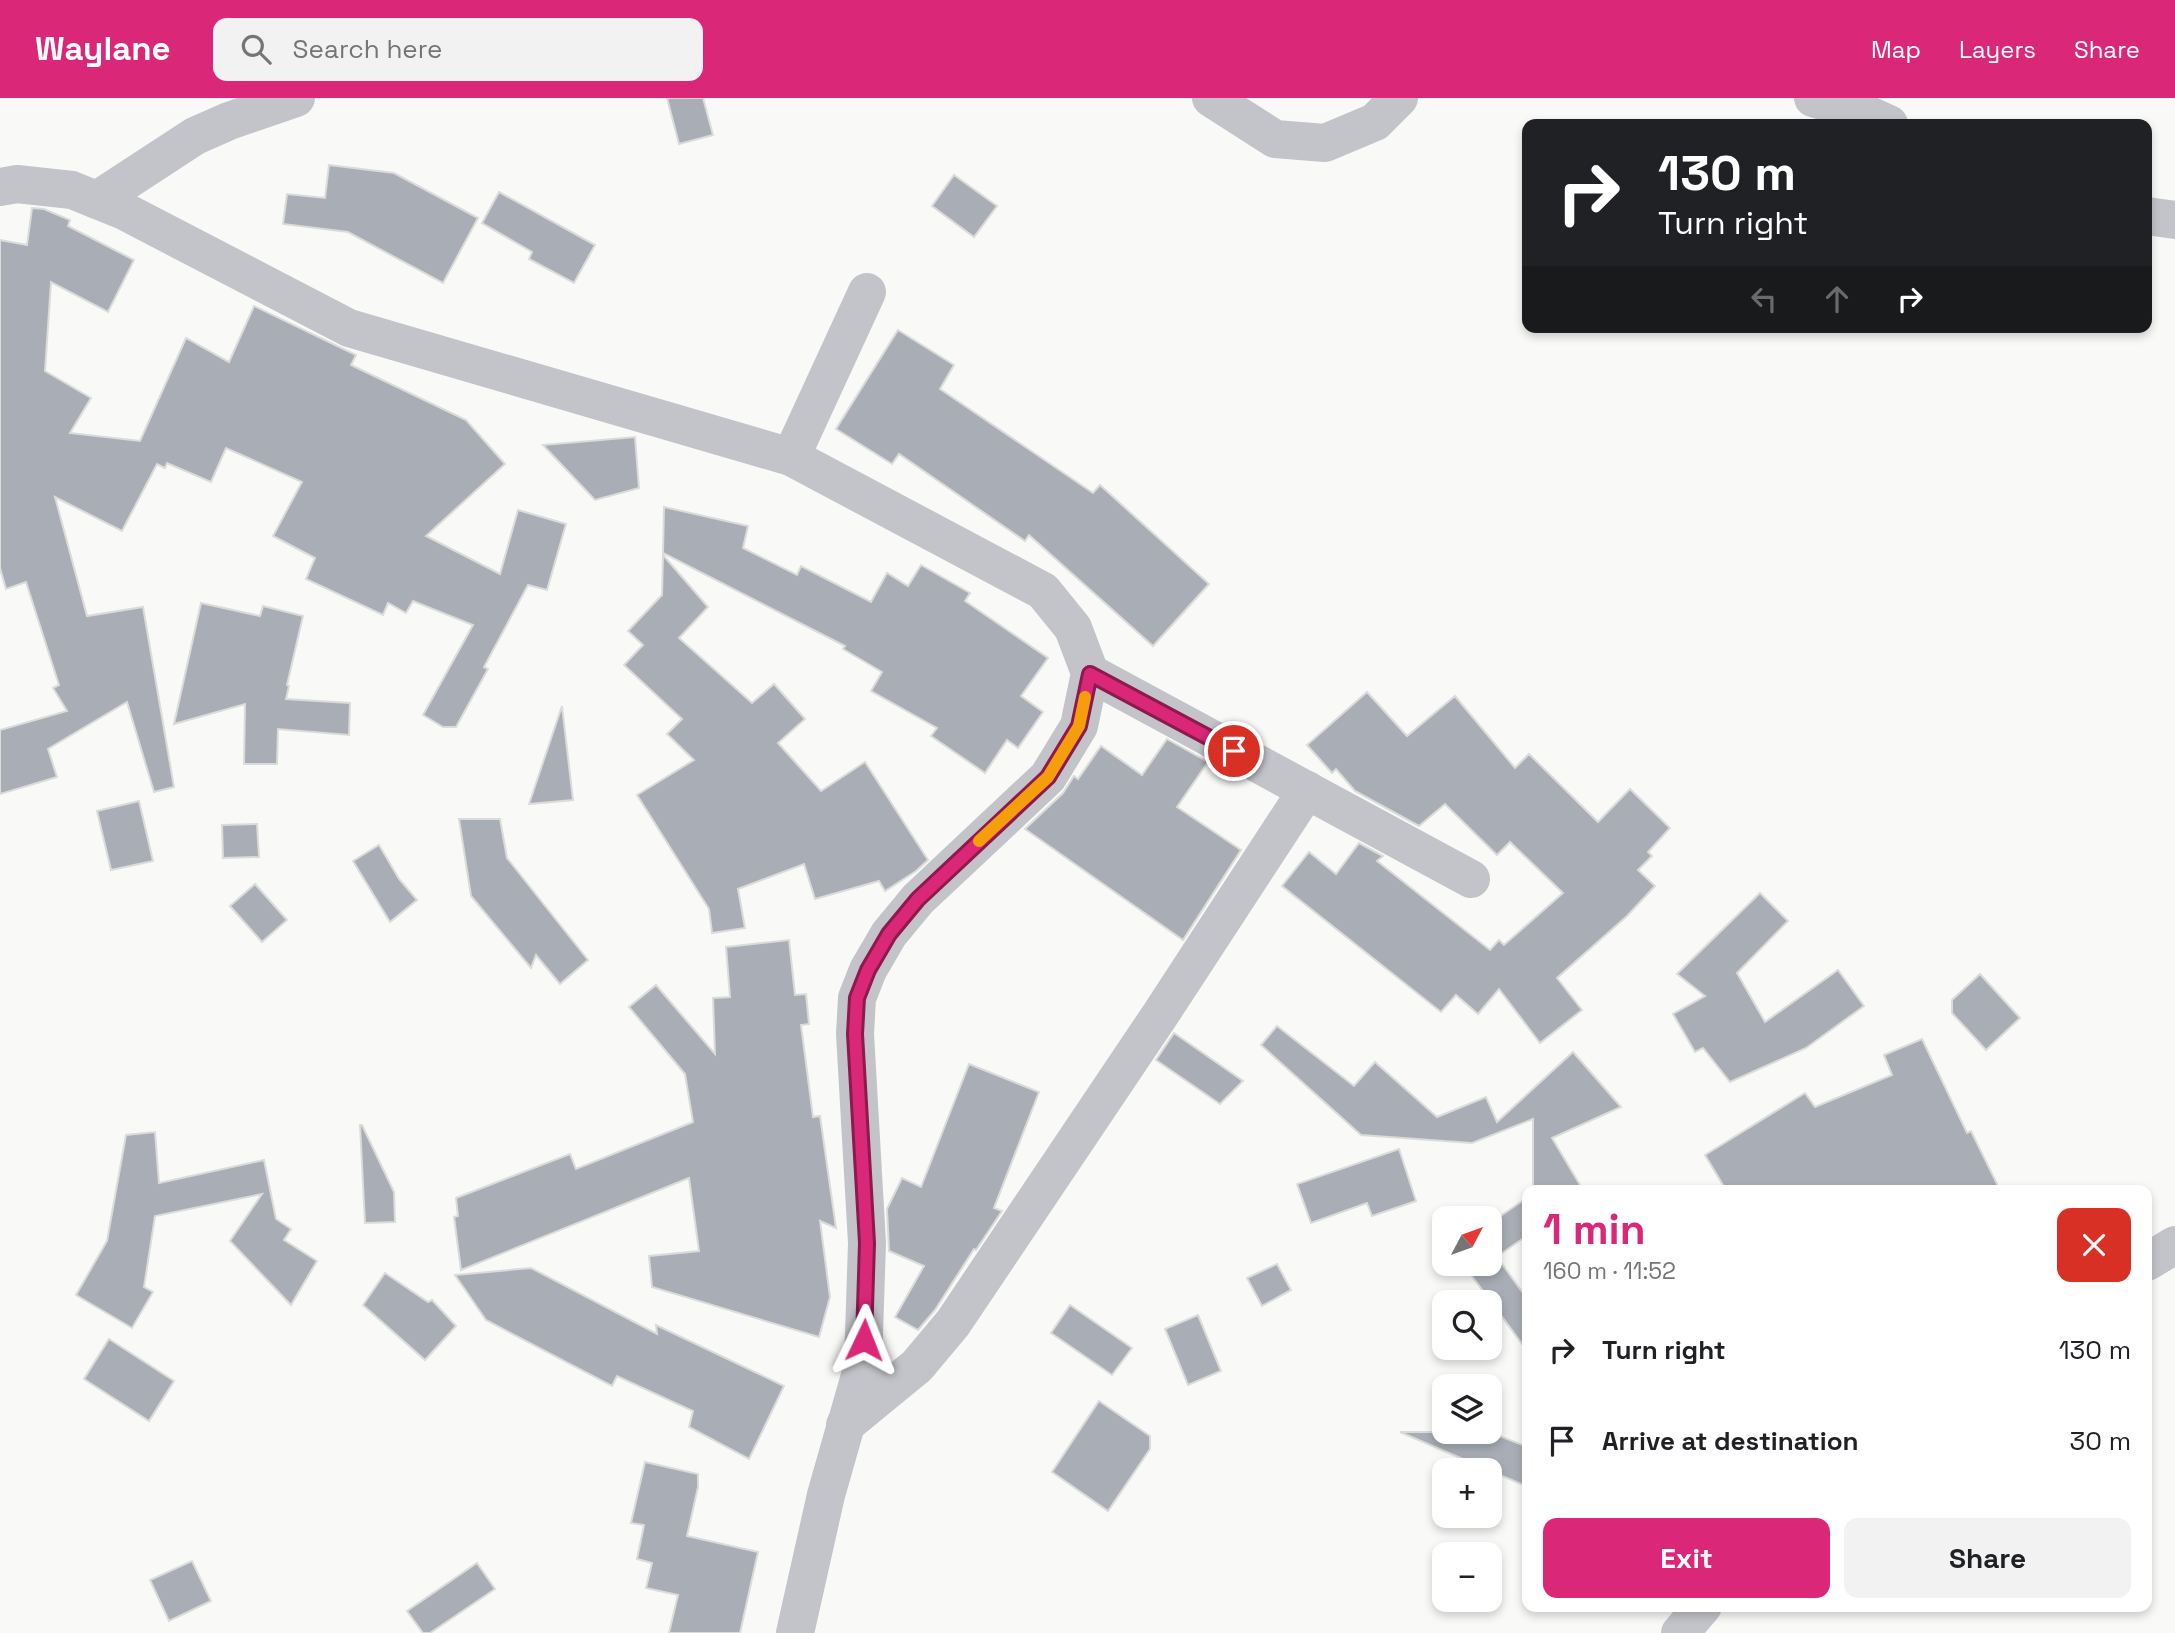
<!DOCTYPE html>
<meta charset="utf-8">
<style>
:root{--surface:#fff;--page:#f2f2f2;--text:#202124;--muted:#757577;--accent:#db2777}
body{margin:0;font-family:"Space Grotesk",sans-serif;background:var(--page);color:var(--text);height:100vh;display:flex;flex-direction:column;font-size:26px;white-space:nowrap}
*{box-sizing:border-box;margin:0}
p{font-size:23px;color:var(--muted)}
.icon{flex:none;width:38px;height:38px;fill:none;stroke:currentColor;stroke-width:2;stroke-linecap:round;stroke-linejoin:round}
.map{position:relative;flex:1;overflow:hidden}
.details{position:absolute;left:1522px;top:1087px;width:630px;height:427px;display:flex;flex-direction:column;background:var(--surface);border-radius:14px;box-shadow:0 4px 10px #0003}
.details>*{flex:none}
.top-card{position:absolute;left:1522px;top:21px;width:630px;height:214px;border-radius:14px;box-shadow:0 4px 10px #0003;background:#202124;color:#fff;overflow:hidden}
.needle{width:46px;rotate:49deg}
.tools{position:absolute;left:1432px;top:1108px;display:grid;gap:14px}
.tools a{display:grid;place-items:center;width:70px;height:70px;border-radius:14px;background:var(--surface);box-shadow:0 4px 10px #0003;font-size:35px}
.pin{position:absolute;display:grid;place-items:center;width:60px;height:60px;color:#fff;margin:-30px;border:4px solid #fff;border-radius:50%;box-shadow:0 2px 7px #0007}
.me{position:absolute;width:77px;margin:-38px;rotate:2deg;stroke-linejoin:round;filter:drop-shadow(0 0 5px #0008)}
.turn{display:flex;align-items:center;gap:24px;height:147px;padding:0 21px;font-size:32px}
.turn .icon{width:91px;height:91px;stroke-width:2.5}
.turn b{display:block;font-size:49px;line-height:60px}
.lanes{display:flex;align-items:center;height:66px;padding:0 21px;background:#0003;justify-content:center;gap:35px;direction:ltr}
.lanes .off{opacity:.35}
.round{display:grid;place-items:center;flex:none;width:74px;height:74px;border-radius:14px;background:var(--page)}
.summary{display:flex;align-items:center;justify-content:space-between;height:119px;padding:0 21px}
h1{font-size:42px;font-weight:700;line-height:52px;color:var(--accent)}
.button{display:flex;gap:14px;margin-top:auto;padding:14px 21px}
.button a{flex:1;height:80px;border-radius:14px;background:var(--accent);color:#fff;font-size:28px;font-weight:700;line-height:80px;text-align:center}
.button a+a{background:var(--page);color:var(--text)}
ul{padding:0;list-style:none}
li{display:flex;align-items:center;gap:21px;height:91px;padding:0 21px}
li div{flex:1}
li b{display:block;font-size:26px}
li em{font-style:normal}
header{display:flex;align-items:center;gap:42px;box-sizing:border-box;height:98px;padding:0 35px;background:var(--accent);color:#fff}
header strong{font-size:33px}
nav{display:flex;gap:38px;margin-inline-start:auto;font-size:24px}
.search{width:490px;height:63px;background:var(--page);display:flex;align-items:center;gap:18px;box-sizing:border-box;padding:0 24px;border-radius:14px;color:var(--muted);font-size:26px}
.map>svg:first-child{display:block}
</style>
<header>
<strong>Waylane</strong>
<div class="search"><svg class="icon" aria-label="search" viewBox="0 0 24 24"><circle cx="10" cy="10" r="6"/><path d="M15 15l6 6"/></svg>Search here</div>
<nav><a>Map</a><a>Layers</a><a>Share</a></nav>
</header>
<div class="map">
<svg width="2175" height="1535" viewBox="0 0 2175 1535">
<rect width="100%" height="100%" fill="#f9f9f8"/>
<g fill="#a9aeb6" stroke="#dbdbda" stroke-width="2">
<path d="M667 0H703L713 37 679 46Z"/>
<path d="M329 67 394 75 478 120 443 185 348 134 283 126 287 96 325 100Z"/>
<path d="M954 77 997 108 974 139 932 108Z"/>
<path d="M499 94 595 147 574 185 529 161 532 154 482 125Z"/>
<path d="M32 110 44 111 70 122 68 128 134 162 108 214 51 184 45 273 91 300 70 335 140 343 186 240 229 264 254 208 356 257 351 267 466 322 505 366 426 438 500 476 518 412 566 426 547 492 528 487 484 569 488 571 456 629H443L423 617 473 527 413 503 406 515 388 505 383 517 306 481 315 460 273 438 302 384 226 350 211 384 167 365 165 370 157 366 122 433 55 399 87 518 143 509 174 689 154 694 127 604 48 651 57 679 0 696V632L67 613 53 590 59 587 26 484 6 491 0 470V142L27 147Z"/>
<path d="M898 232 954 267 940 291 1093 395 1100 387 1209 486 1153 548 1029 437 1025 443 899 356 892 366 836 331Z"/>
<path d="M635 339 639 390 595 402 543 347Z"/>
<path d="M664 409 748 428 743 450 797 477 801 468 871 504 887 475 908 488 921 467 970 495 965 503 1048 560 1021 598 1043 614 1018 650 1007 642 985 675 931 638 937 630 871 593 882 574 843 551 845 548 663 455Z"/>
<path d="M663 457 708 509 679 540 752 605 774 586 805 621 778 645 821 693 865 664 928 762 916 773 885 793 879 783 815 801 804 766 738 791 745 830 712 835 709 811 637 697 694 662 667 636 682 621 624 567 643 547 628 533 662 497Z"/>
<path d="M201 505 260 518 263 508 303 518 287 587 289 588 286 601 350 605 349 637 278 631 277 666H244L245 606 174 626Z"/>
<path d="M1367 594 1407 638 1455 598 1515 670 1529 656 1598 724 1630 691 1670 730 1648 754 1652 758 1638 772 1655 788 1627 818 1557 880 1582 912 1540 945 1499 891 1478 916 1456 897 1441 914 1282 788 1309 754 1336 776 1359 745 1383 758 1377 763 1490 852 1499 842 1504 847 1563 795 1510 744 1497 757 1445 706 1419 728 1355 693 1336 671 1332 675 1307 647Z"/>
<path d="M562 608 573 702 529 706Z"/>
<path d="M1167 641 1208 664 1177 709 1241 752 1183 842 1025 731 1063 695 1074 678 1078 681 1101 648 1142 677Z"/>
<path d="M139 703 153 763 111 772 97 713Z"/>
<path d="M459 721H500L507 760 588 862 560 886 536 857 531 870 471 798Z"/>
<path d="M257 726 259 759 223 760 222 727Z"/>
<path d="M379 747 399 781 417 802 390 824 353 763Z"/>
<path d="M255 786 287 822 262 844 230 808Z"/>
<path d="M1760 795 1788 823 1737 875 1765 924 1838 872 1864 908 1806 950 1730 984 1703 950 1695 954 1673 916 1705 898 1677 876Z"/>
<path d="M789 842 795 897 806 896 809 926 801 927 813 1019 820 1018 836 1130 820 1123 830 1199 819 1239 652 1189 649 1158 699 1153 689 1080 461 1172 454 1119 458 1118 456 1100 570 1056 576 1071 693 1024 685 976 629 909 656 887 715 956 713 900 730 899 726 849Z"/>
<path d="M1980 876 2020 920 1986 952 1952 915V902Z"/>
<path d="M1277 928 1354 988 1375 964 1437 1019 1486 999 1497 1024 1573 954 1621 1009 1552 1040 1583 1092H1533V1021L1472 1045 1361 1037 1261 947Z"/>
<path d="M1174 935 1243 983 1220 1006 1156 962Z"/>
<path d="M1922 941 1967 1035 1971 1033 2000 1092H1726L1705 1057 1805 995 1815 1009 1892 977 1884 957Z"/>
<path d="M969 966 1039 994 994 1110 1002 1113 976 1152 974 1151 935 1212 918 1232 895 1219 924 1168 889 1153 887 1111 902 1080 921 1089Z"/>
<path d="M360 1027H362L394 1094 395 1124 365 1125Z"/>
<path d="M155 1034 159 1085 264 1062 276 1121 291 1131 284 1142 317 1163 291 1207 230 1143 262 1096 155 1118 144 1189 153 1194 132 1230 76 1197 107 1143 126 1037Z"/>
<path d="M1399 1051 1416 1103 1372 1118 1367 1105 1311 1125 1297 1086Z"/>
<path d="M1528 1099V1137L1489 1164V1126Z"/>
<path d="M1277 1166 1291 1192 1262 1208 1247 1180Z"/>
<path d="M1463 1166H1502L1528 1202V1254Z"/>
<path d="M531 1170 657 1236 656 1227 784 1288 749 1361 689 1329 693 1313 617 1278 612 1288 486 1222 455 1177Z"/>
<path d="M385 1175 428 1204 432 1202 456 1228 425 1262 363 1207Z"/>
<path d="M1070 1207 1132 1250 1112 1277 1051 1235Z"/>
<path d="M1198 1217 1221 1273 1188 1287 1165 1231Z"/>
<path d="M109 1241 174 1283 149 1323 84 1281Z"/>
<path d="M1099 1303 1150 1338V1351L1108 1413 1052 1374Z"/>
<path d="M1400 1334H1489L1528 1349V1389Z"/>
<path d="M645 1364 698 1376V1389L687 1438 758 1454 740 1535H669L678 1497 646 1490 652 1465 637 1461 644 1427 631 1425Z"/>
<path d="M192 1463 211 1503 169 1523 150 1482Z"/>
<path d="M477 1465 495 1491 430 1535H423L407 1513Z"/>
</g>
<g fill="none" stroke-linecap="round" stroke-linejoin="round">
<g stroke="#c2c4c9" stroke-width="38">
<path d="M1211 0 1275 41 1325 45 1375 24 1399 0"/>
<path d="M1813 0 1869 17 1889 26"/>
<path d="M0 89 17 86 72 92 124 113 349 230 791 359 1043 493 1073 530 1090 575 1079 628 1048 679 918 801 889 836 868 872 857 900 855 936 867 1145 863 1267 826 1397 795 1535"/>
<path d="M97 102 195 38 229 23 296 0"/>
<path d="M2147 118 2175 122"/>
<path d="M791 359 867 194"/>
<path d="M1090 575 1471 781"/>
<path d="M2147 1164 2175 1147"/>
<path d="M845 1327 917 1268 953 1225 1160 917 1307 692"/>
<path d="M1680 1535 1703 1508"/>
</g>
</g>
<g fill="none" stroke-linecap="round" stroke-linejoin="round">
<defs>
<path id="route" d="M864 1242 867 1145 855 936 857 900 868 872 889 836 918 801 1048 679 1079 628 1090 576 1234 653"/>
</defs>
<use href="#route" stroke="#8e194d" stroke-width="18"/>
<use href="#route" stroke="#db2777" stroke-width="12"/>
<path stroke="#f59e0b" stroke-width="12" d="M979 743 1048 679 1079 628 1085 599"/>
</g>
</svg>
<div class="tools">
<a><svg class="needle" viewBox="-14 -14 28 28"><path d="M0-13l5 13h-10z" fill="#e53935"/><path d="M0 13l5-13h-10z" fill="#757577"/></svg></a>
<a><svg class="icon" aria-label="search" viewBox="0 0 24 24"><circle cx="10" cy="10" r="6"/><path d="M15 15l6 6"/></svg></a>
<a><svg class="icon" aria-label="layers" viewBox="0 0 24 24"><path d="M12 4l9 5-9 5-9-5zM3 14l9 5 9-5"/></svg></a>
<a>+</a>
<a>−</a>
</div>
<div class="pin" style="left:1234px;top:653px;background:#d93025"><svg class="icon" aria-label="arrive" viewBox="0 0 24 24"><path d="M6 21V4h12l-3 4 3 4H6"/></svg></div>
<svg class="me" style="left:864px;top:1242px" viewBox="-20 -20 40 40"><path d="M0-17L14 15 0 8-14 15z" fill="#db2777" stroke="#fff" stroke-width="4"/></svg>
<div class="top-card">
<div class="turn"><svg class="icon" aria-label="right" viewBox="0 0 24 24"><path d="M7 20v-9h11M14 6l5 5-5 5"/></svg><div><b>130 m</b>Turn right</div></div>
<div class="lanes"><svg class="icon off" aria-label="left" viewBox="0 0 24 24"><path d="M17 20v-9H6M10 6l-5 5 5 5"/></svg><svg class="icon off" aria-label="ahead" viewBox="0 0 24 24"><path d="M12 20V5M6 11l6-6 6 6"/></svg><svg class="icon" aria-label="right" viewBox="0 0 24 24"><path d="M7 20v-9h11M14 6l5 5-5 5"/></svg></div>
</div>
<section class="details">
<div class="summary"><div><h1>1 min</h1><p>160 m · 11:52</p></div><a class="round" style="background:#d93025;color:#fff"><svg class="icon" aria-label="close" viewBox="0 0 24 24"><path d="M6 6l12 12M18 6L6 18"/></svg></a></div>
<ul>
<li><svg class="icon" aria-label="right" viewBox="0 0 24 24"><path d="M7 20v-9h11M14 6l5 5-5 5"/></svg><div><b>Turn right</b></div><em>130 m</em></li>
<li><svg class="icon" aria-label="arrive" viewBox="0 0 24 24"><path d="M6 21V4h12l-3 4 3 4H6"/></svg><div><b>Arrive at destination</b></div><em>30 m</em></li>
</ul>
<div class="button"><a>Exit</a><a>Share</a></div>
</section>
</div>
